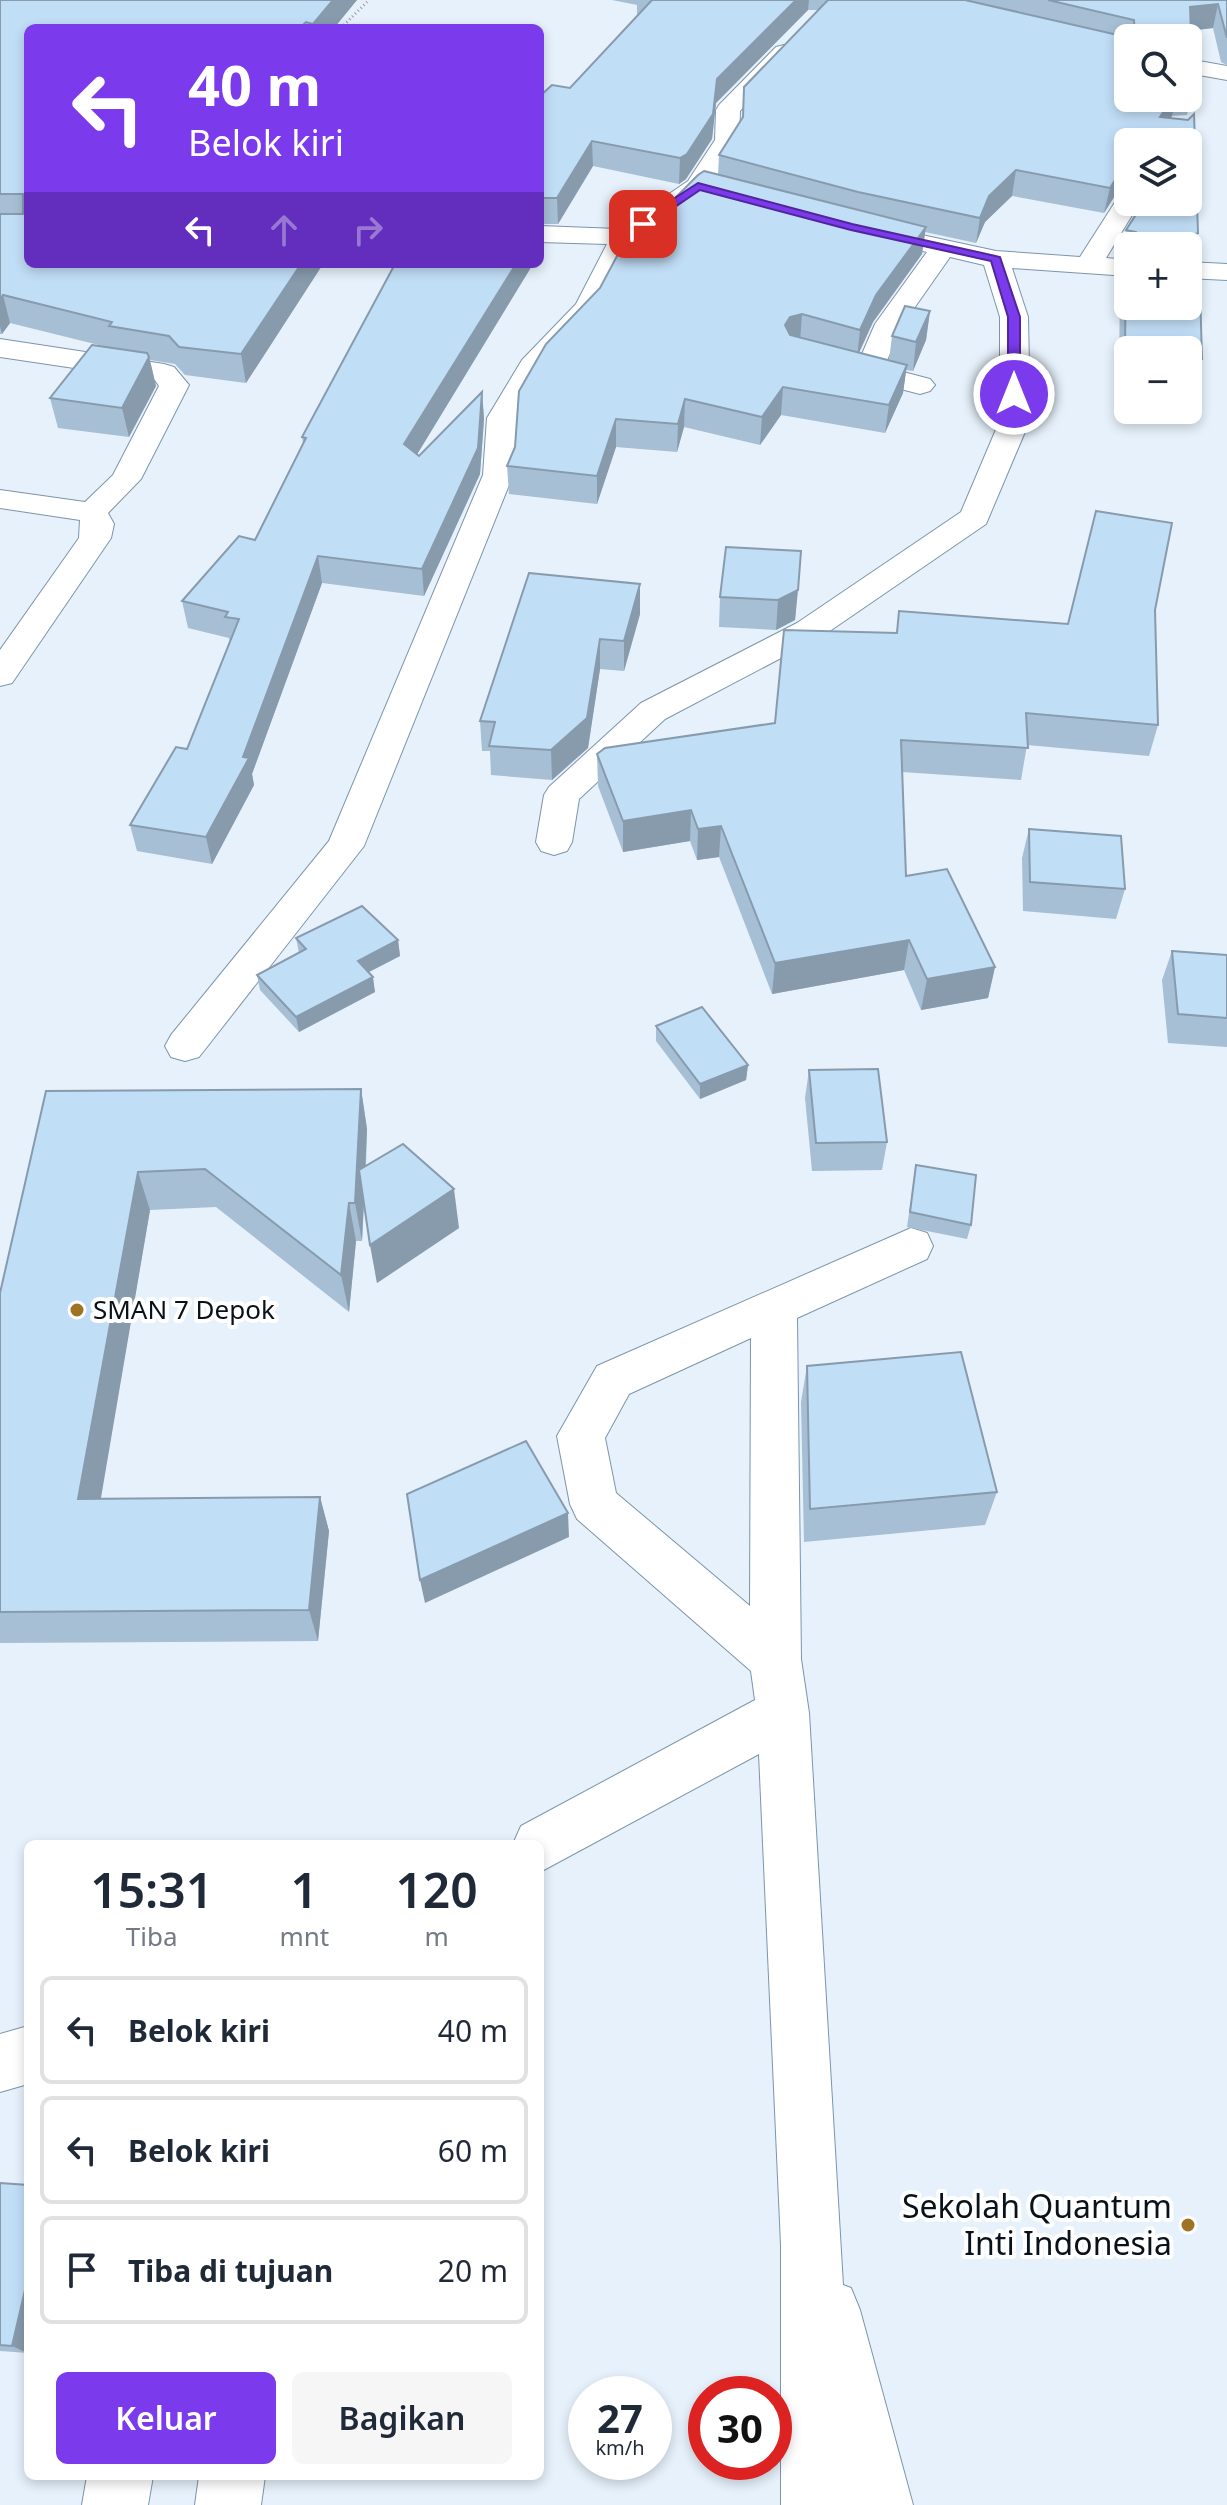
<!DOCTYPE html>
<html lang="id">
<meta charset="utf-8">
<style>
:root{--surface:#fff;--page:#f6f6f7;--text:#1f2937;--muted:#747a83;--line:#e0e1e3;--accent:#7c3aed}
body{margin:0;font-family:"Noto Sans",sans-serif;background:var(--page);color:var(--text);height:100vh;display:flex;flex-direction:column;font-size:30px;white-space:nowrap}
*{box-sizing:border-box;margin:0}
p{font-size:26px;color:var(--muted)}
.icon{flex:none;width:44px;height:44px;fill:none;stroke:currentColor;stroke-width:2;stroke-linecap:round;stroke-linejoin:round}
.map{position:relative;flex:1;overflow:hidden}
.panel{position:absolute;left:24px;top:1840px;width:520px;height:640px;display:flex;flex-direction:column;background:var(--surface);border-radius:12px;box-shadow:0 4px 12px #0003}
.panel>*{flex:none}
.banner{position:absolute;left:24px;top:24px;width:520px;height:244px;border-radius:12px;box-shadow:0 4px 12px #0003;background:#7c3aed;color:#fff;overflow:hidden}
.tools{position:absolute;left:1114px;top:24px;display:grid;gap:16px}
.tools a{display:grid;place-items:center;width:88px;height:88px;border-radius:12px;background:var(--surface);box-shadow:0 4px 12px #0003;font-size:40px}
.speed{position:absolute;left:568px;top:2376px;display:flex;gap:16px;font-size:40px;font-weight:700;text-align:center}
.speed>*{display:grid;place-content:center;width:104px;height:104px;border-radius:50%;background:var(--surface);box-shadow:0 4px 12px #0003;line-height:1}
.speed small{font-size:20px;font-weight:400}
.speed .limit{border:12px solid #d22;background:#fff;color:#111}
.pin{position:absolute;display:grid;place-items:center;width:68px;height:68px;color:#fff;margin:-34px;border-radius:16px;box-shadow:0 4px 12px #0006}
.me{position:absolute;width:88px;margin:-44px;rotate:0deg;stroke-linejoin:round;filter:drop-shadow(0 0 6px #0008)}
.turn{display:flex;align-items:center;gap:28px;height:168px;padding:0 32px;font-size:36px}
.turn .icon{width:104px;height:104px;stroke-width:2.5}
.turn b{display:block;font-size:56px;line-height:68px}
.lanes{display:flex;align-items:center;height:76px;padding:0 32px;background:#0003;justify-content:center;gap:40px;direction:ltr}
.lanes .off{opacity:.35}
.eta{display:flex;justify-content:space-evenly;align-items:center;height:136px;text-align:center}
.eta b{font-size:48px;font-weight:600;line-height:56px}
.button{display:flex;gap:16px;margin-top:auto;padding:16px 32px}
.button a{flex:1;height:92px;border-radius:12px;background:var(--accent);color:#fff;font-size:32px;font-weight:600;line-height:92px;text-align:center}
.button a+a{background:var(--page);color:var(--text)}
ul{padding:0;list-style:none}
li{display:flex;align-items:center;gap:24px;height:108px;margin:0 16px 12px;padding:0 16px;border:4px solid var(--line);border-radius:12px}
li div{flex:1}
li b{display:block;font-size:30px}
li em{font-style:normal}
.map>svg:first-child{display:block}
</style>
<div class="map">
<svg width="1227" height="2505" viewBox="0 0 1227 2505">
<rect width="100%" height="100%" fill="#e6f1fb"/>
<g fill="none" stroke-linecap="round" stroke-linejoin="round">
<defs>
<g id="minor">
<path d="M784 45 796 52 740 111 739 140 713 182 723 185 727 190 723 195H702L635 241 602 308 544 370 517 418 513 475 364 846 199 1057 185 1061 171 1057 165 1046 171 1035 329 841 483 475 487 418 522 360 576 304 607 244 540 242V226L618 229 688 181 715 140 716 110 719 105 776 47Z"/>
<path d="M1188 59 1227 66V80L1188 73Z"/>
<path d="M1128 193V202H1140L1106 258 1128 260V276L1012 268 1028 317 1030 420 986 524 821 637 665 719 579 799 572 842 567 851 554 855 541 851 536 842 544 795 549 787 641 703 797 623 961 512 1000 420V317L984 265 950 257 903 324 884 367 930 379 935 385 930 391 920 394 839 373 835 367 839 361H859L875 324 927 252 857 237 853 231 857 225 866 223 996 251 1080 257 1119 196Z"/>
<path d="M1188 262 1227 264V280L1188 278Z"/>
<path d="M0 339 164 364 174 367 189 385 141 479 108 513 114 524 111 538 12 683 0 686V650L79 538 80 520 0 508V490L85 502 113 475 159 386 155 380 0 357Z"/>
<path d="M911 1228 927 1233 933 1246 927 1259 797 1318 801 1659 809 1713 843 2285 851 2288 860 2310 913 2505H781V2245L759 1754 540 1872V1844H513L521 1826 755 1700 751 1671 577 1519 570 1504 557 1436 597 1366ZM751 1338 750 1606 616 1493 605 1438 629 1394Z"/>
<path d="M28 2026V2084L0 2092V2034Z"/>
<path d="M87 2476H153L148 2505H82Z"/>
<path d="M199 2476H265L261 2505H195Z"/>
</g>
</defs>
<use href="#minor" stroke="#7c95ab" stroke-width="2"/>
<path stroke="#949ea8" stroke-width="3" stroke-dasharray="1 3" stroke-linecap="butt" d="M341 28 369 0"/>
<use href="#minor" fill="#fff" fill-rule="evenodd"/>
</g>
<g fill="#a6bfd4" fill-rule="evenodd">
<path d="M0 0H357L334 28H28V264H323L246 383 185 375 175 364 150 360 156 386 129 437 58 428 50 398 115 349 10 323 2 334H0Z"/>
<path d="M612 0H1227V65L1221 62 1213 28 1191 31 1193 90 1187 115 1172 116 1170 118 1188 120 1194 114 1198 233 1193 253 1199 255 1202 359 1195 385 1188 384V350H1128V379L1119 378 1120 278 1125 257 1121 256 1126 230 1134 219 1137 202H1188V142H1128V191L1116 194 1104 213 1012 196 985 222 976 243 925 232 922 254 873 322 859 353 889 360 892 336 905 306 930 311 926 340 913 371 906 370 903 393 885 433 781 415 760 445 684 427 677 452 616 447 597 504 509 494 507 466 515 447 519 391 546 344 600 288 617 256 698 175 704 171 718 175 719 155 743 117 744 87 819 10H808L716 103 712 139 686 179 679 184 593 166 558 224H544V245L540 252V96L552 85 570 88 637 16V5ZM1128 38H1188V98H1128ZM1128 246H1188V306H1128Z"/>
<path d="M533 264 417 454 419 456 482 392 484 419 480 474 424 596 322 583 252 774 254 785 212 864 137 851 130 825 187 749 230 642 229 638 188 628 182 601 255 540 303 444 302 437Z"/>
<path d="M801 551 795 620 776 630 719 627 720 597Z"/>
<path d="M640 584V614L624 671 600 669 588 748 552 780 491 775 490 751H482L480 721Z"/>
<path d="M1155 610 1158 725 1149 756 1027 745 1021 780 902 772 906 876 995 967 988 998 921 1010 904 970 772 994 719 857 697 860 690 841 623 852 598 786 597 754 775 723 896 633 899 611 1068 624Z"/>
<path d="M1029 829 1125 889 1116 919 1023 911 1022 858Z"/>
<path d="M296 938 398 940 400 956 369 972 375 992 299 1032 260 990 257 975 299 953Z"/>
<path d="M1172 951 1227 955V1047L1168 1043 1162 980Z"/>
<path d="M656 1026 748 1065 746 1080 700 1099 656 1041Z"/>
<path d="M809 1070 887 1142 882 1170 812 1171 805 1098Z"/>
<path d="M361 1089 367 1129 366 1166 459 1228 377 1283 364 1205 362 1241H356L349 1312 216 1207 150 1210 100 1499 320 1497 329 1531 318 1641 0 1643V1293L46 1091Z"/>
<path d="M916 1165 971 1225 967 1239 907 1227Z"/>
<path d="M807 1366 997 1492 985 1525 804 1542 801 1402Z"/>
<path d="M0 2183 28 2185V2353L0 2351Z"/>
</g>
<g fill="#879bad">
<path d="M333 0H357L334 28H313V24Z"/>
<path d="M796 0H809L808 10 716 103 712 139 686 179 679 184 680 158 717 79Z"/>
<path d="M1218 4 1213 28 1185 31 1190 7Z"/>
<path d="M1173 98H1176L1172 116 1154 142 1160 117Z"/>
<path d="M592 141 593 166 558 224 557 198Z"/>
<path d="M1128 167V191L1116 194 1104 213 1110 188 1122 169Z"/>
<path d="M1016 170 1012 196 985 222 976 243 980 218 989 196Z"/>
<path d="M544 219V245L540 252V225Z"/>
<path d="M926 227 922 254 873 322 857 357 860 330 876 295Z"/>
<path d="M1198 233 1192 259 1191 236Z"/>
<path d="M301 264H323L246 383 241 354Z"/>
<path d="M516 264H533L407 471 404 444Z"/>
<path d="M3 295 10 323 2 334 0 326V299Z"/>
<path d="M930 311 926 340 913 371 916 342Z"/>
<path d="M802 314 800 342 788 345 785 325 790 317Z"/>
<path d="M149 357 156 386 129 437 122 408Z"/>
<path d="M907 365 903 393 885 433 889 405Z"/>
<path d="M783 387 781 415 760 445 762 417Z"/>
<path d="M482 392 484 419 480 474 424 596 422 569Z"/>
<path d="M685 399 684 427 677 452 678 424Z"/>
<path d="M616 419V447L597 504V476Z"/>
<path d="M318 556 322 583 252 774 254 785 212 864 206 837 243 757Z"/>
<path d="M640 584V614L624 671V641Z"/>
<path d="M798 590 795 620 776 630 778 600Z"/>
<path d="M600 639V669L588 748 552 780 551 750Z"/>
<path d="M691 810 690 841 623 852V821Z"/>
<path d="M721 826 719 857 697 860 698 829Z"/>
<path d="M398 940 400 956 361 976 358 961Z"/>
<path d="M909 940 904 970 772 994 775 963Z"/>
<path d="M995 967 988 998 921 1010 927 979Z"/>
<path d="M373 977 375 992 299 1032 296 1017Z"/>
<path d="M748 1065 746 1080 700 1099V1084Z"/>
<path d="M361 1089 367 1129 362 1241 355 1203Z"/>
<path d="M138 1172 150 1210 95 1533 78 1499Z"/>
<path d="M454 1189 459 1228 377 1283 370 1245Z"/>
<path d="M349 1203 356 1241 349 1312 341 1275Z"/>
<path d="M320 1497 329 1531 318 1641 309 1610Z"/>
<path d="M568 1513 569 1537 425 1603 420 1580Z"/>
<path d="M28 2277V2353L12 2346Z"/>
</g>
<g fill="#c1def7" stroke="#879bad" stroke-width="2">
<path d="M0 0H333L313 24 306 22 300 28H28V264H301L241 354 179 347 169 336 109 326 112 322 3 295 0 299V214H23V194H0Z"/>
<path d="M652 0H796L717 79 713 114 687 154 680 158 592 141 557 198H540V96L552 85 570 88Z"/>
<path d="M828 0H965L1131 38H1128V98H1173L1160 117 1188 120 1194 114 1198 233 1191 236V252L1199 255 1202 359 1188 357V350H1128V352H1125L1126 253 1128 252V306H1188V246H1137L1136 232 1126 230 1144 202H1188V142H1128V167L1122 169 1110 188 1016 170 989 196 980 218 858 192 719 155 743 117 744 87Z"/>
<path d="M1048 0H1227V38L1218 4 1190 7 1193 90 1188 91V38H1135L1134 20Z"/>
<path d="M704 171 926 227 876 295 860 330 802 314 790 317 785 325 790 335 907 365 889 405 783 387 762 417 685 399 678 424 616 419 597 476 507 466 515 447 519 391 546 344 600 288 617 256 698 175Z"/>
<path d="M395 264H516L404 444 419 456 482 392 478 448 422 569 318 556 243 757 249 758 206 837 130 825 176 747 187 749 239 619 225 617 228 612 182 601 239 536 255 540 306 438 302 437Z"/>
<path d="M905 306 930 311 916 342 892 336Z"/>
<path d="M92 345 147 353 149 357 122 408 50 398Z"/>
<path d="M1096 511 1172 523 1155 610 1158 725 1026 713 1028 748 901 740 906 876 947 869 995 967 927 979 909 940 775 963 721 826 698 829 691 810 623 821 597 754 605 748 775 723 784 630 897 633 899 611 1068 624Z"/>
<path d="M726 547 801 551 798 590 778 600 720 597Z"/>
<path d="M529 573 640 584 624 641 600 639 587 718 551 750 489 746 495 722 480 721Z"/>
<path d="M1029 829 1121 836 1125 889 1030 882Z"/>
<path d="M362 906 398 940 358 961 373 977 296 1017 257 975 306 949 296 938Z"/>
<path d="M1172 951 1227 955V1018L1178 1014Z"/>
<path d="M702 1007 748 1065 700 1084 656 1026Z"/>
<path d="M878 1069 887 1142 816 1143 809 1070Z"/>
<path d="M361 1089 355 1203H349L341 1275 205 1169 138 1172 78 1499 320 1497 309 1610 0 1612V1293L46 1091Z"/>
<path d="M403 1144 454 1189 370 1245 359 1170Z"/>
<path d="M916 1165 976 1175 971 1225 910 1212Z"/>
<path d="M961 1352 997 1492 810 1509 807 1366Z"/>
<path d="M526 1441 568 1513 420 1580 407 1494Z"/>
<path d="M0 2183 28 2185V2277L12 2346 0 2345Z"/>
</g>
<path fill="#7c3aed" stroke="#51269a" stroke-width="2" d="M698 183 852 224 1000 257 1020 317V394L1014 398 1008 394V317L991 261 851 230 700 190 647 226H639V221Z"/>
<g fill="#a07224" stroke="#fff" stroke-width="3">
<circle cx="77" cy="1310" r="8"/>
<circle cx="1188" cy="2225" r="8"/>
</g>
<g text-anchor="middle" stroke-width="8" stroke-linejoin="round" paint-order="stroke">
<g font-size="26" fill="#09121a" stroke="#fff" text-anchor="start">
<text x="93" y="1319">SMAN 7 Depok</text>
</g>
<g font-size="32" fill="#09121a" stroke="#fff" text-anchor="end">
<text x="1172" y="2218">Sekolah Quantum<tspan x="1172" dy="37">Inti Indonesia</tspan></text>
</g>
</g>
</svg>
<div class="tools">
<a><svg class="icon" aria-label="search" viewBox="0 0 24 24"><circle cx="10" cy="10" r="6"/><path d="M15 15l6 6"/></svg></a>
<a><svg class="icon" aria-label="layers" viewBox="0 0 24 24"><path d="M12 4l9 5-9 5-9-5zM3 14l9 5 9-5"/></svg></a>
<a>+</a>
<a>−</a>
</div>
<div class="speed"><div>27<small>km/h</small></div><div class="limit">30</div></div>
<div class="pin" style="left:643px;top:224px;background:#d93025"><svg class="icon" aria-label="arrive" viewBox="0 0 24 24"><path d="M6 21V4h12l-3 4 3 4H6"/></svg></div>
<svg class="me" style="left:1014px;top:394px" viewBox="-20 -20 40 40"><circle r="17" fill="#7c3aed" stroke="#fff" stroke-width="3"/><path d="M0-11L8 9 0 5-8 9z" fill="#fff"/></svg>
<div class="banner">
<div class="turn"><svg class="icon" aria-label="left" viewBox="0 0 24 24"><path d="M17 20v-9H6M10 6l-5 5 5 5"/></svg><div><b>40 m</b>Belok kiri</div></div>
<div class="lanes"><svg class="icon" aria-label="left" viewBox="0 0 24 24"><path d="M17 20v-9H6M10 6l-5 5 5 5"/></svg><svg class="icon off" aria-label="ahead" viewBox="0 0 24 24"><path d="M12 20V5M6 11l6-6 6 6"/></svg><svg class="icon off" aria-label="right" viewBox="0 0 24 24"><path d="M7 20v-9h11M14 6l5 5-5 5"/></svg></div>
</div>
<section class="panel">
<div class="eta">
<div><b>15:31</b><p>Tiba</p></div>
<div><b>1</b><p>mnt</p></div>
<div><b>120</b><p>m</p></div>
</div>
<ul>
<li><svg class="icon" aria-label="left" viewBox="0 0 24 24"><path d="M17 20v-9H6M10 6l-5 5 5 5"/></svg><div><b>Belok kiri</b></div><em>40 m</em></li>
<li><svg class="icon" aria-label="left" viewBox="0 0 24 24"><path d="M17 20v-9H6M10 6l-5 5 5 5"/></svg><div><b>Belok kiri</b></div><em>60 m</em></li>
<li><svg class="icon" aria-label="arrive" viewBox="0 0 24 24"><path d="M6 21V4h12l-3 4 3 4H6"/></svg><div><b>Tiba di tujuan</b></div><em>20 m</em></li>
</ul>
<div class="button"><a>Keluar</a><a>Bagikan</a></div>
</section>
</div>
